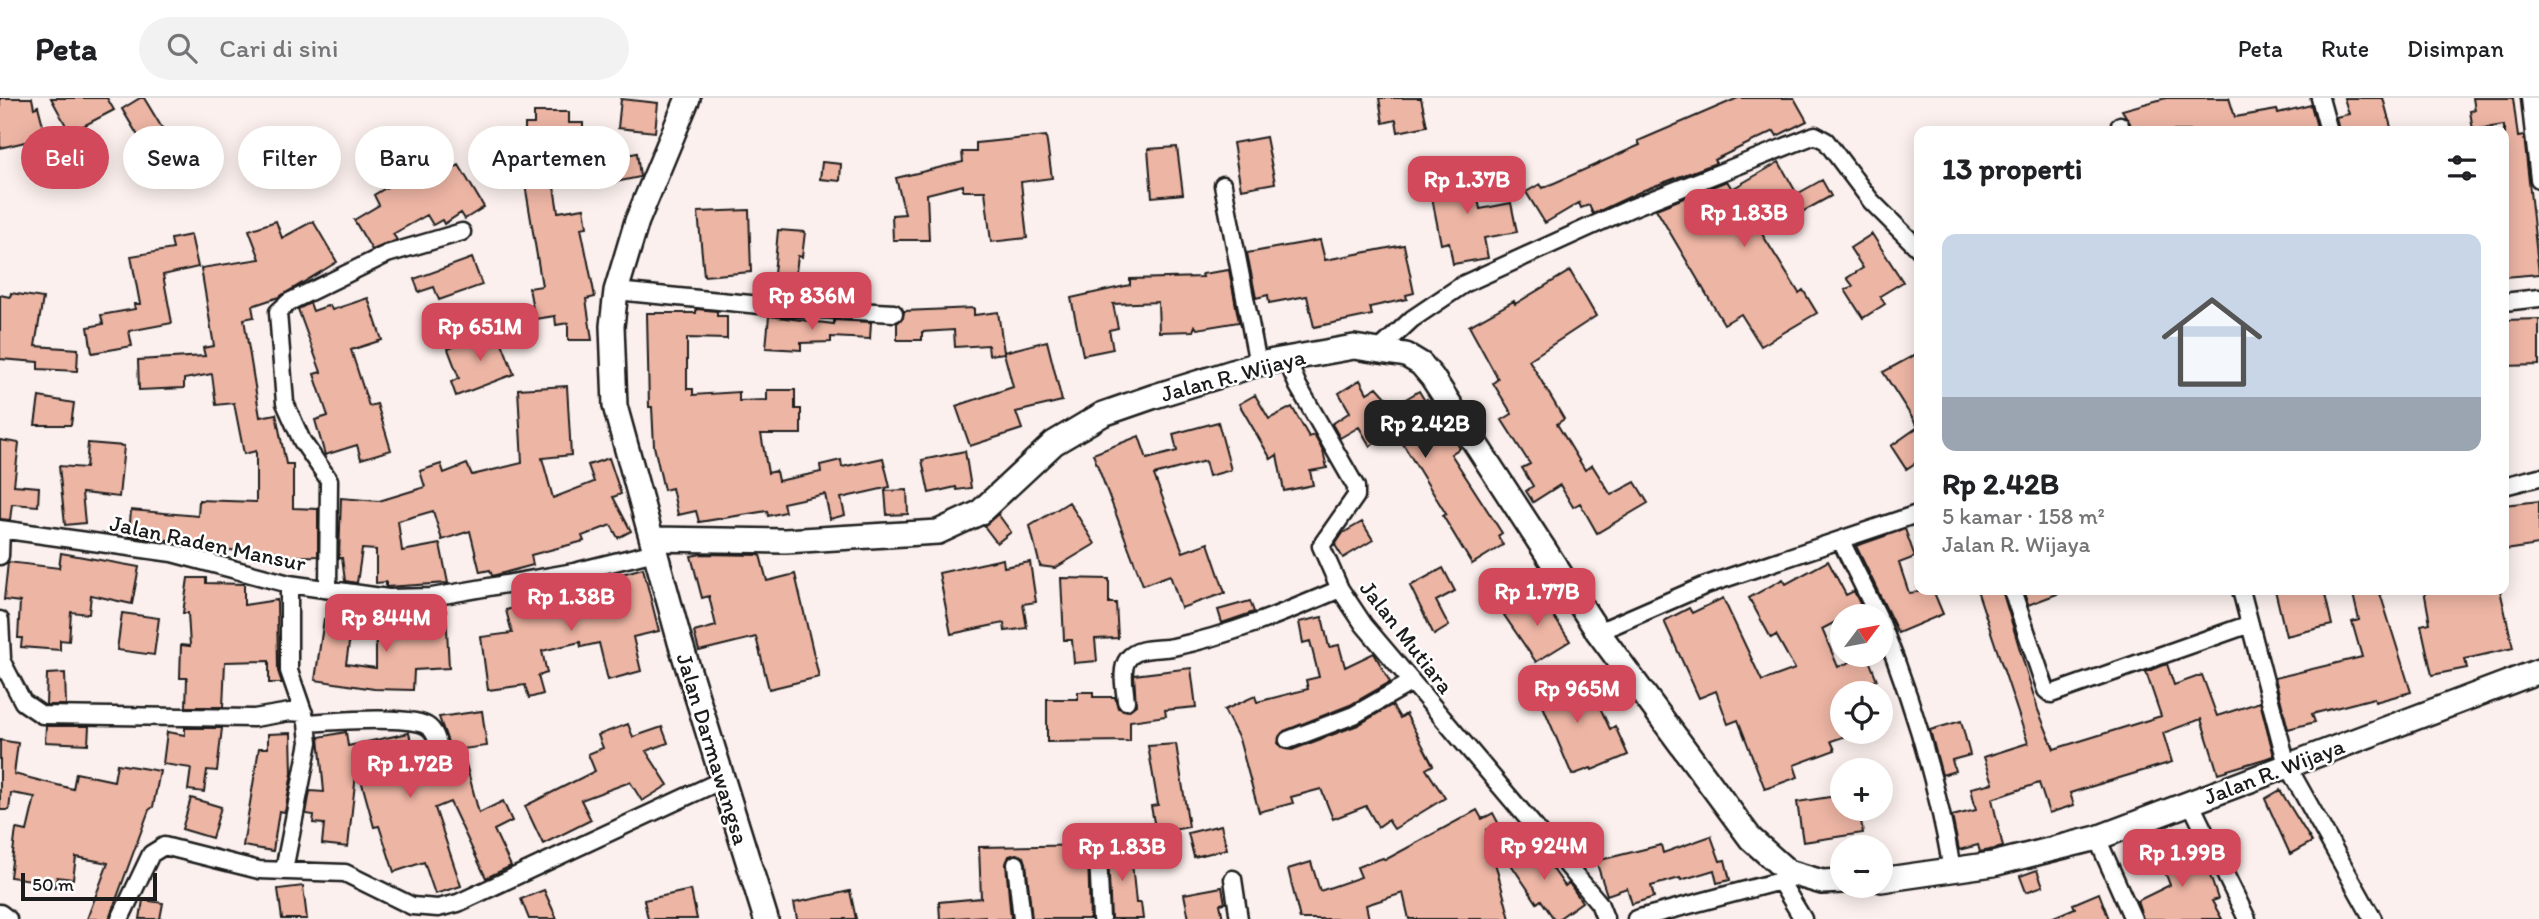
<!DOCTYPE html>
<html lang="id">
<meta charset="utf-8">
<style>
:root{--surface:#fff;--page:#f2f2f2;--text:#202124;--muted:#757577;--line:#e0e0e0;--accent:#d1495b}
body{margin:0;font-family:Itim,sans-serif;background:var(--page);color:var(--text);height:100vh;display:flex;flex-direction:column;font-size:26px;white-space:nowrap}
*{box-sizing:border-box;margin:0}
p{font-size:23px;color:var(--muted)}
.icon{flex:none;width:38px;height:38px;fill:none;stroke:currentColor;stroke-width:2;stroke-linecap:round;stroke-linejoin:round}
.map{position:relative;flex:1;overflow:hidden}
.side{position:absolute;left:1914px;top:28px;width:595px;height:469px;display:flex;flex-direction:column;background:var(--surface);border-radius:14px;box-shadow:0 4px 18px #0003}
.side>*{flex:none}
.top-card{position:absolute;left:21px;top:28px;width:665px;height:63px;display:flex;gap:14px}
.needle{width:46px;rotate:58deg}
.buttons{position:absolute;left:1830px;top:506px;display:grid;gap:14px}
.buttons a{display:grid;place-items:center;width:63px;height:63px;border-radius:50%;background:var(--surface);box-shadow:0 4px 18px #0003;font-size:35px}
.scale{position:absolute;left:21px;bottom:18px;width:136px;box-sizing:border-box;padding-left:7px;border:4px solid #1c1c1c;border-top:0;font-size:19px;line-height:24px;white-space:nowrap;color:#1c1c1c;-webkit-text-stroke:5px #fff;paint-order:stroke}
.price{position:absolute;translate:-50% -60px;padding:0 16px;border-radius:14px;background:var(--accent);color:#fff;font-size:23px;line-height:46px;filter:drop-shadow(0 2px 4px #0008)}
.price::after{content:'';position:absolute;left:50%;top:42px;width:21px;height:16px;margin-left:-10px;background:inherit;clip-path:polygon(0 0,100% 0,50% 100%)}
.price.on{background:#222;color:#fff}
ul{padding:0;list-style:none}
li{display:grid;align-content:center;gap:14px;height:371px;padding:0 28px}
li+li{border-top:2px solid var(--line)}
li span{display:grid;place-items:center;height:217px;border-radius:14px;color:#555}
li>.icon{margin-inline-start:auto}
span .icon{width:126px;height:126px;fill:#fffc;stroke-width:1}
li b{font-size:30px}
h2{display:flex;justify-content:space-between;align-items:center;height:84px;padding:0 28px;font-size:30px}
.pill{padding:0 24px;border-radius:32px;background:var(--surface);box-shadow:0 4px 18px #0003;font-size:24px;line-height:63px}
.pill.on{background:var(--accent);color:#fff}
header{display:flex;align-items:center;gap:42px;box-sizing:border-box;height:98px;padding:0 35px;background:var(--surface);border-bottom:2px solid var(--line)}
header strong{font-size:33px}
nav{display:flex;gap:38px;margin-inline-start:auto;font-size:24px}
.search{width:490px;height:63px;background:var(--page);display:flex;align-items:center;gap:18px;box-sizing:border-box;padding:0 24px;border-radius:38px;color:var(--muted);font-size:26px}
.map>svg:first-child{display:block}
</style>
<header>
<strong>Peta</strong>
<div class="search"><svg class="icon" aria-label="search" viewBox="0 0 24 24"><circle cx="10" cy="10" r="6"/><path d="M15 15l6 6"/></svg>Cari di sini</div>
<nav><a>Peta</a><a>Rute</a><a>Disimpan</a></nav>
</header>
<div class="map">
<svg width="2539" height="821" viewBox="0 0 2539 821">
<rect width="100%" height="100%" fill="#fbf0ed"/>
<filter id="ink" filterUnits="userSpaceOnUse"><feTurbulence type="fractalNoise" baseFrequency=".0143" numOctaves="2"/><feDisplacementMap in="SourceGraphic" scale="14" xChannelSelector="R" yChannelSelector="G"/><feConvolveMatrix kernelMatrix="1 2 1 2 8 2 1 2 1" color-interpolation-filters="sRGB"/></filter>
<g filter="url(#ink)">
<!-- building -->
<path fill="#edb5a4" stroke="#1c1c1c" stroke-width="2" d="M0 0H32L34 10 38 8 46 39 0 50Z
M51 0H107L114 12 70 35Z
M140 0H144L182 63 161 76 122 11Z
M1379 0H1421L1427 28 1398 34 1396 22 1383 25Z
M1738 0H1794L1807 23 1777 38 1774 33 1714 62 1716 65 1644 92 1593 116 1589 107 1581 110 1579 105 1545 125 1526 94 1540 86 1543 90 1640 47 1638 43Z
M2166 0H2229L2235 19 2277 12 2278 15 2311 7 2318 33H2131L2130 25 2122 12Z
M2344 0H2383L2392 33H2339L2336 19 2349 16Z
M2473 0H2513L2518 39 2524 38 2539 176 2504 179V27L2473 32 2470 13 2475 12Z
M621 1 658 5 655 34 618 30Z
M534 14H569V25H583V49L525 48V26H534Z
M1046 38 1052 80 1021 84 1027 140 991 144 985 93H963V87L927 96 929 142H893L892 117 905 116 896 80 963 64 962 54H976V45Z
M1266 39 1275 85 1241 91 1233 45Z
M1177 49 1183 96 1152 99 1148 51Z
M637 55 640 79 601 87 596 63Z
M822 64 841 66 840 83 820 81Z
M1779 64 1797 96 1822 82 1831 98 1762 136 1799 195 1803 192 1817 215 1761 248 1741 216 1724 226 1656 111 1727 83 1732 91Z
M427 65 437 80 459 67 484 109 465 121 461 115 444 126 442 122 433 127 427 117 393 136 397 142 372 152 354 122 379 107 374 97Z
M551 70 558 114 584 110 587 129 581 130 595 199 586 201 592 242H568V225L556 227 555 218 535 221 529 190 542 188 523 74Z
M1472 71 1480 111 1511 105 1517 134 1484 140 1488 160 1453 166 1449 144 1441 146 1428 79Z
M749 112 751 174 704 178 698 114Z
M276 123 282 140 313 123 337 164 279 199 252 208 254 219 244 221 260 319 276 316 286 366H293V410L318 411V458L254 460V453L199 451 197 445 129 438 131 412 198 418 199 402 256 404V353L244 356 234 305 216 307 212 276 184 281V290L139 292 138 262 205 258 203 250 214 248 201 170 260 161 249 132Z
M778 132 805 134 802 159 798 158 794 190 773 187Z
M1872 136 1903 184 1880 198 1885 206 1863 220 1845 192 1853 188 1847 180 1863 170 1850 150Z
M191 137 198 169 163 177 172 225 129 233 132 248 92 255 88 229 103 226 101 217 135 211 134 206H140L131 158 173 151 171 141Z
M1320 142 1325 162 1404 147 1414 195 1406 197 1407 201 1370 209 1372 217 1314 229 1307 198 1269 205 1268 197 1256 200 1247 155Z
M472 160 482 187 439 202 434 189 419 194 414 181Z
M1229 172 1239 224 1197 231 1195 228 1193 233 1159 234 1158 204 1113 206 1118 230 1109 232 1113 251 1083 257 1071 200 1130 187V181L1203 179 1202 176Z
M1570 173 1596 218 1529 262 1564 321 1557 326 1585 372 1592 367 1611 397 1635 384 1648 405 1597 435 1580 405 1573 409 1560 387 1533 404 1526 393 1533 388 1522 370 1530 366 1502 322 1512 316 1493 285 1498 281 1469 228 1514 203 1515 206Z
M11 195 43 200 35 248 78 251 77 273 38 271V264L0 261V197L10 199Z
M368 200 382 242 351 252 369 308 377 306 391 352 361 361 357 347 325 357 315 322 328 318 314 276 321 274 298 211 310 205 313 213 330 207 332 212Z
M974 210V217L998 214 1004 254 1047 243 1062 303 1016 314 1022 331 970 348 956 308 1013 289 1004 255 989 257 988 247 955 249 954 232 922 234V242H897V225L903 220 904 213Z
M696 211 717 213V218H727V241L687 240V291H693V297L739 294V303L767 302V292H795V311H801V336H761L768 375 776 373 778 383 821 374 820 367 841 362 842 369 883 360 890 389 841 400 845 417 830 421 825 396 783 405 785 414 768 418 767 413 699 424 696 413 678 417 672 390 664 392 654 348 652 309H649L647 215H696Z
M769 218 834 226V222L871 224 870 241 831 239V244L801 245V252L766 250Z
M2539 221V267L2504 268V222Z
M497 232 514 276 456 298 451 284 459 280 448 251Z
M1920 254V362L1906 371 1891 348 1918 329 1883 274Z
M1360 282 1367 295 1377 289 1394 308 1419 293 1425 303 1427 301 1460 350 1451 356 1502 435 1498 438 1503 447 1472 466 1443 418 1446 416 1395 333 1370 348 1359 329 1340 340 1332 326 1350 314 1339 295Z
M567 288 571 357 542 360 553 400 594 384 588 367 609 360 621 396 613 399 631 433 618 440 611 427 582 438 584 443 531 457 533 467 492 478 490 472 480 474 470 433 442 442 433 413 398 423 402 453 440 446 448 485 386 489V484L376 485V452L362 451 357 485 345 483 342 460H339L341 400 379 403 425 389 420 373 441 366 444 375 467 366 472 377 522 365 518 291Z
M1255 297 1269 321 1292 309 1309 339 1314 337 1323 353 1327 370 1310 373 1313 387 1284 393 1277 357 1271 361 1239 306Z
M39 299 74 305 71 327H35Z
M1218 324 1231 372 1209 378 1205 363 1154 377 1183 454 1208 445 1225 495 1181 510 1170 477 1143 487 1093 356 1139 338 1147 361 1177 353 1173 336Z
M0 342 19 345 14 387 39 389 38 408 12 406 10 422 0 421Z
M88 345 124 348 119 399 82 395 85 425 65 427 59 368 86 370Z
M965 353 971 390 957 392 956 389 929 395 922 362Z
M907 392 908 416 887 417 885 393Z
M2539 403V447L2504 452V407Z
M1069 404 1095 446 1055 470 1040 468 1030 428Z
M998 416 1011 434 997 445 984 428Z
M1362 424 1373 442 1343 460 1335 447 1343 435Z
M1905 431 1915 459 1899 465 1909 495 1933 492 1943 516 1898 535 1856 448Z
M61 455 139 469 132 506 91 497 89 516 71 514 69 543 60 542V552L21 549 22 540H18L20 504 4 502 8 464 59 470Z
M701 456 760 457 767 483 795 476 819 579 769 591 756 539 699 553 694 534 716 528 709 498 702 500 691 458Z
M1003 461 1004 469 1030 464 1036 504 1023 506 1027 530 1005 533 1004 525 951 536 939 475Z
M1828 463 1846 497 1854 493 1862 510 1822 531 1838 569 1867 557 1877 582 1871 584 1875 595H1843V639L1831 643 1835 652 1794 667 1798 679 1765 691 1738 622 1728 626 1716 593 1699 600 1664 523 1689 510 1692 515 1723 500 1762 583 1795 571 1776 537 1771 540 1749 500 1783 481 1786 486Z
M643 470 659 533 633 539 641 573 608 582 599 545 581 549 580 544 542 553 547 575 538 578 543 596 529 600 525 587 488 592 481 539 512 535 506 512 521 508 520 503 572 489 575 502 626 492 622 476Z
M1443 470 1455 493 1436 503 1449 528 1434 537 1410 488Z
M188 480H206V485L244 486V507L277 502 278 573 282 585H269V563L225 564 223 609H186L187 580H180L181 547 190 548 188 515H183Z
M1061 480 1109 481V505H1116L1118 540 1095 541 1097 563 1074 565 1072 542H1064Z
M1977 492H2002L2038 612 2054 651 2161 618 2146 574 2167 566 2174 587 2202 577 2217 618 2260 604 2274 658 2218 675 2201 621 2163 635 2172 664 2070 695 2074 707 2049 715 2039 685 1992 701 2003 749 1980 754 1978 747 1959 752 1952 718 1976 712 1971 690 1993 685 1984 659 2028 645Z
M2023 492H2065V493L2028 507Z
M2275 492H2324L2332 527 2286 538Z
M2352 492H2379L2411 594 2375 604 2374 600 2312 616 2315 624 2288 631 2275 580 2362 559 2352 524 2359 522Z
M2424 492H2500L2513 550 2465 561 2467 570 2432 577 2421 527 2430 525Z
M1539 496 1570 543 1536 564 1504 517Z
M1250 503 1254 514 1222 525 1218 512Z
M446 512 449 570 414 572 413 592 374 591 315 582 324 521 352 525 346 566 376 570V529H420L419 514Z
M122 515 159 520 154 557 117 552Z
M1322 519 1329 549 1339 547 1345 569 1374 555 1390 584 1350 607 1284 633 1278 645 1282 650 1292 652 1358 627 1392 607 1400 620 1406 616 1433 667 1426 671 1445 700 1394 731 1388 722 1378 729 1366 708 1333 721 1321 691 1291 699 1293 705 1259 714 1239 641 1224 612 1255 598 1257 604 1308 591 1306 582 1319 579 1310 543 1303 545 1299 524Z
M1191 570 1196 609 1165 612 1166 618 1130 623V643L1047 644V601H1078V594H1093V599H1115L1118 610 1128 613 1136 607 1134 577Z
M1547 571 1566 599 1590 588 1610 631 1615 628 1628 657 1592 672 1591 670 1572 677 1540 601 1534 606 1522 589Z
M65 575 66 607H46L47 576Z
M482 613 487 648 462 651 479 715 503 703 512 723 494 732 511 768 486 780 450 704 435 710 461 788 435 796 424 764 394 774 379 728 374 729 357 667 348 749 322 746 324 726 313 725 314 717 306 716 310 693 324 694 319 639 346 634 348 648 409 635 419 679 448 672 446 661 450 650 439 619Z
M1961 623 1970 657 1952 662 1955 673 1942 677 1930 632Z
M628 626 633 639 662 629 668 645 646 653 668 687 642 703 630 684 581 702 591 722 543 746 525 708 595 673 588 656 603 650 598 637Z
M46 628H89L88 646 45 644Z
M185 630H222L217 673 207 672 204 694 188 692 191 670 163 666 167 634 185 637Z
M291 635 292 675 285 714 279 713 273 753 243 748 259 650H268V636Z
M0 642 18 645 14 676 73 691 76 675 114 683 117 666 160 673 153 709 149 712 109 821H87L108 765 76 759 73 781 57 779 55 789 39 787V783L10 779 16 731 27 733 35 699 11 695 9 712H0Z
M1176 646 1189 729 1156 735 1151 708 1158 707 1148 648Z
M2280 692 2312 744 2290 756 2265 701Z
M1843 697V710H1859L1863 735 1803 744 1797 704Z
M191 700 221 709 212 740 182 731Z
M1477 712 1482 721 1493 715 1513 753 1505 758 1486 731 1510 821H1409L1403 795 1366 807 1369 821H1300L1288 771 1311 764 1320 793 1361 779 1357 769 1383 760 1385 762Z
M1221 727 1227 751 1194 759 1188 735Z
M1711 738 1720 763 1725 762 1730 782 1717 785 1714 772 1681 782 1680 780 1651 788 1654 799 1632 806 1627 790 1607 797 1596 763 1661 747 1663 755Z
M2170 742 2178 763 2202 754 2218 801 2212 803 2222 821H2143L2137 803 2170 787 2155 748Z
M1534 744 1565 788 1569 785 1582 804 1558 821H1554L1541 802 1537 805 1508 762Z
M1130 745 1136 805H1141L1143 821H1111L1108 757 1100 747Z
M1095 747 1088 757 1090 821H1032L1026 765 1024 759 1016 756 1009 758 1006 766 1011 821H985V818L940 821 939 804 981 800 979 749Z
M2037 772 2043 788 2026 794 2020 778Z
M303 788 307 821H282L278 791Z
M1222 789 1225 805 1220 806 1223 821H1189L1184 796Z
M544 792 557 821H529L521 801Z
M691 792 697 821H648L644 802Z
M850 793 856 821H797L794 805Z
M2099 795 2109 821H2049L2075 810 2073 806Z
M143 802 163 805 160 821H140Z"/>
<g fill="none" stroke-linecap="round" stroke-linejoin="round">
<!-- street casing -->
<g stroke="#1c1c1c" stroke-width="21">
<path id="street" d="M2320 0 2329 33
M2530 0 2539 81
M2120 27 2121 33
M1223 87 1258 266
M616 193 781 209 894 215
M2504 204 2539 200
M1379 252 1412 221 1464 186 1631 110 1815 37 1826 43 1871 103 1920 152
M1286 260 1298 288 1356 389V398L1321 448 1340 491 1364 527 1599 805 1605 820
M2504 388 2539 379
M0 431 172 455 289 486 388 500 432 499 574 474 655 454
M1841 443 1878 518
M0 458 1 431
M328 491 329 382 302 343 285 305 278 214 289 204 387 156 462 134
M2012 492 2046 592 2051 596 2250 526
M2241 492 2287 667 2373 821
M0 522 2 560
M1881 525C1914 605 1937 686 1952 771
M1598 534 1706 487 1920 415
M0 560 23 604 42 617 254 620 290 614 304 615
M1126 603C1125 591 1120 571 1128 561 1138 548 1159 552 1173 549 1231 537 1286 514 1340 491
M307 625C334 623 399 618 423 626 435 630 437 642 440 653
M1288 642 1354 617 1412 584
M2191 706 2247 821
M2097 740 2133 821
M1098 757 1101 821
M1016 766 1022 821
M284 772 309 644 307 625 289 573V486
M1233 781 1239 821
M1780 783 1803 821
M0 815 8 821
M120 821 151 756 164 748 259 772 345 775 412 808 438 810 458 805 722 682
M1636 821 1780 783 1788 774"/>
</g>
<!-- secondary casing -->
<g stroke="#1c1c1c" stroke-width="28">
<path id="secondary" d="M688 0 637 123 616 193 612 228 615 308 680 544 766 821
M652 441 785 443 938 434 979 415 1054 345 1103 316 1155 298 1258 266 1354 249 1406 257 1421 266 1432 279 1598 534 1751 741 1788 774 1822 784 1843 783
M1881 782 1993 766 2097 740 2539 573"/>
</g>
<!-- street -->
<use href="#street" stroke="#fff" stroke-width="16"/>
<!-- secondary -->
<use href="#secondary" stroke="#fff" stroke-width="23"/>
</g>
</g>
<g text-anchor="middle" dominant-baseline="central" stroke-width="5" stroke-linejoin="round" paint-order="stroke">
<!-- street labels -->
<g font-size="23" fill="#1c1c1c" stroke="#fff">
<text transform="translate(1233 277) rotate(-15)">Jalan R. Wijaya</text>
<text transform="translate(208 445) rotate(12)">Jalan Raden Mansur</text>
<text transform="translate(1407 539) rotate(52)">Jalan Mutiara</text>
<text transform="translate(713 651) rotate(73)">Jalan Darmawangsa</text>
<text transform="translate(2274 673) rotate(-21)">Jalan R. Wijaya</text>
</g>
</g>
</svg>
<div class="buttons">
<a><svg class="needle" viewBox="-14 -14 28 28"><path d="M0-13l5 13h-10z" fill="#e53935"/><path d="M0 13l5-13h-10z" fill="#757577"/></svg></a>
<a><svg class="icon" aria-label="locate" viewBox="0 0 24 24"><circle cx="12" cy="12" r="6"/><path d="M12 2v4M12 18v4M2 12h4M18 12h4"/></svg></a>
<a>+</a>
<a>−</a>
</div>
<div class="scale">50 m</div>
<b class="price" style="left:1467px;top:118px">Rp 1.37B</b>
<b class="price" style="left:1744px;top:151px">Rp 1.83B</b>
<b class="price" style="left:812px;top:234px">Rp 836M</b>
<b class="price" style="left:480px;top:265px">Rp 651M</b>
<b class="price on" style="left:1425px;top:362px">Rp 2.42B</b>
<b class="price" style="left:1537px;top:530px">Rp 1.77B</b>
<b class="price" style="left:571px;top:535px">Rp 1.38B</b>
<b class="price" style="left:386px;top:556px">Rp 844M</b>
<b class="price" style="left:1577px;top:627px">Rp 965M</b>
<b class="price" style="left:410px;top:702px">Rp 1.72B</b>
<b class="price" style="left:1544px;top:784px">Rp 924M</b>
<b class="price" style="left:1122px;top:785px">Rp 1.83B</b>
<b class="price" style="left:2182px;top:791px">Rp 1.99B</b>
<div class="top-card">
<a class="pill on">Beli</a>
<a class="pill">Sewa</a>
<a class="pill">Filter</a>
<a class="pill">Baru</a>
<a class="pill">Apartemen</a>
</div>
<section class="side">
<h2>13 properti<svg class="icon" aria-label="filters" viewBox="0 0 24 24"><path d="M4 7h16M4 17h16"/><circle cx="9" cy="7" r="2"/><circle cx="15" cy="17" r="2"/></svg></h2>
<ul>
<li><span style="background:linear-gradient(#c9d6e8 75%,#9aa5b1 0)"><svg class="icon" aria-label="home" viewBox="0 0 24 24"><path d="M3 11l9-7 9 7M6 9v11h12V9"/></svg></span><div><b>Rp 2.42B</b><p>5 kamar · 158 m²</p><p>Jalan R. Wijaya</p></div></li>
</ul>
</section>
</div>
